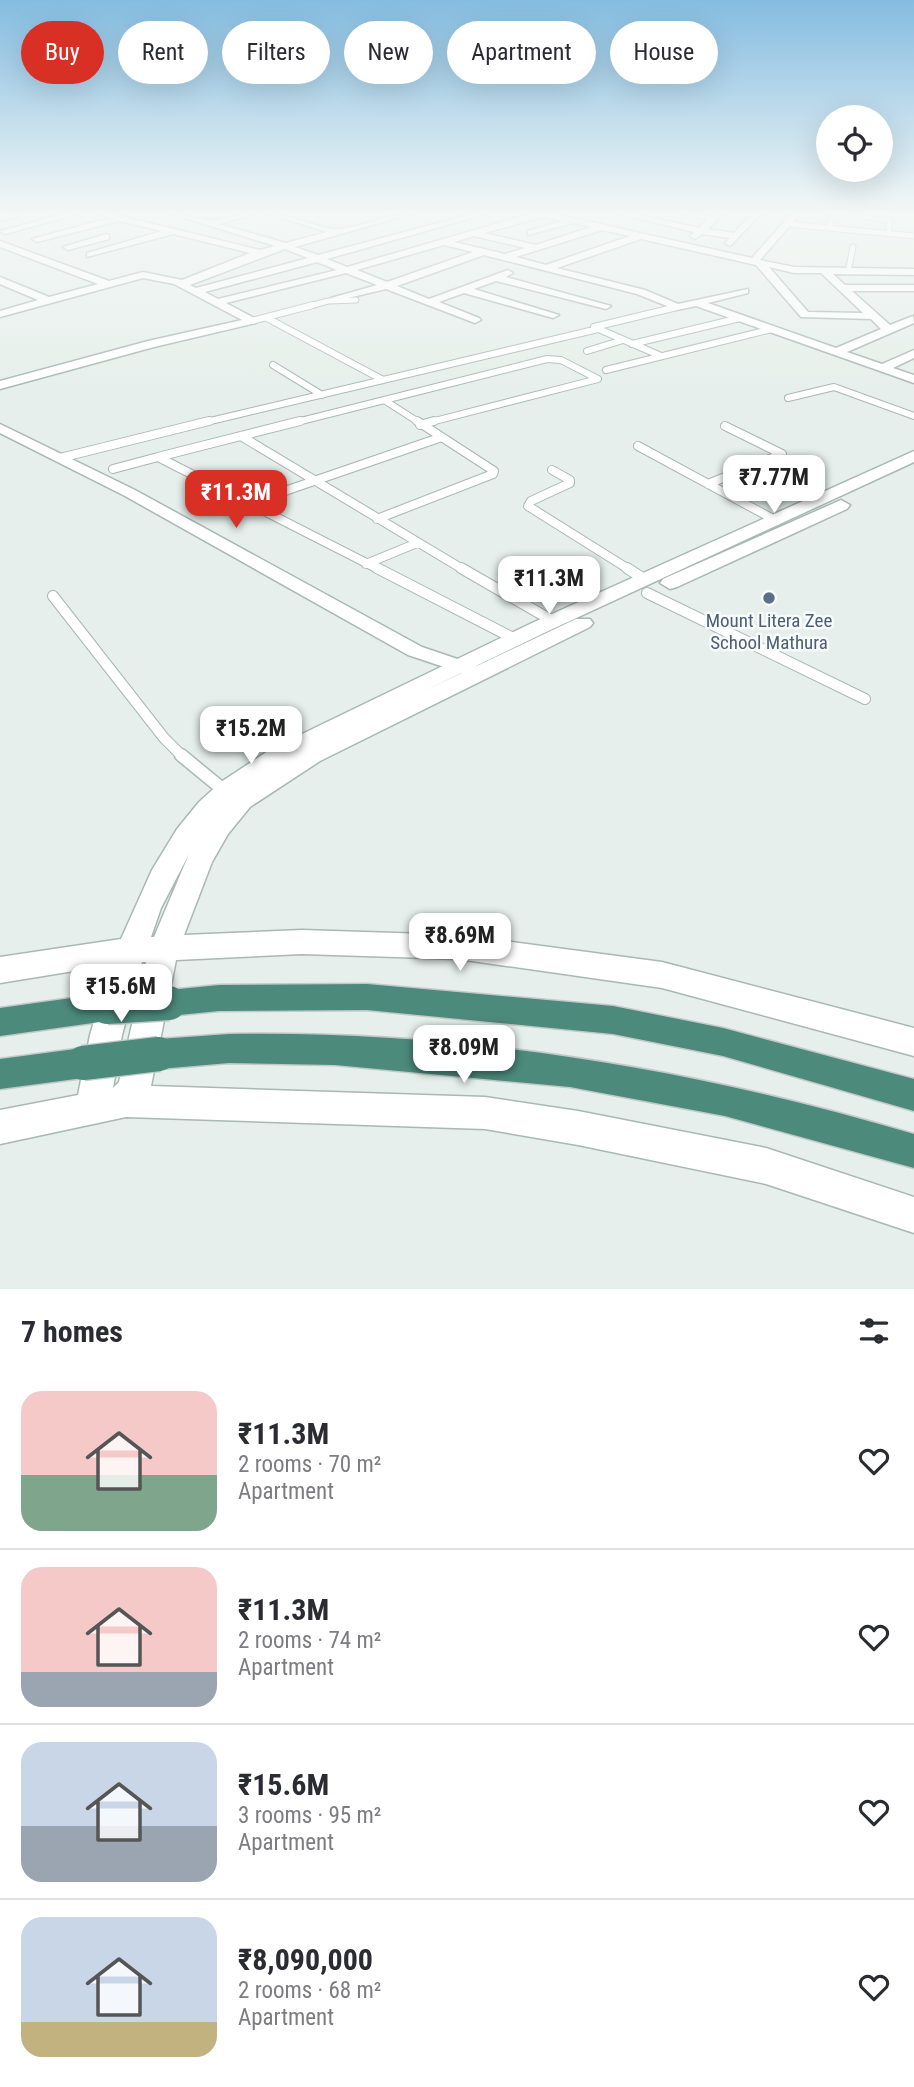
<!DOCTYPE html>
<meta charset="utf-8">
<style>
:root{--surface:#fff;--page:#f2f2f3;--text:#2b2b33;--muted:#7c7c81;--line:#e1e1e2;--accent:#d93025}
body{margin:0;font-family:"Roboto Condensed",sans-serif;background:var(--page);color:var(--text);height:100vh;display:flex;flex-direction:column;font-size:26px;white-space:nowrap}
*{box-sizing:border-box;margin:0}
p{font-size:23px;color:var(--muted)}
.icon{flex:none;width:38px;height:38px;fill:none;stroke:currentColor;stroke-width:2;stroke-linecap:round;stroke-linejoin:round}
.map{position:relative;height:1289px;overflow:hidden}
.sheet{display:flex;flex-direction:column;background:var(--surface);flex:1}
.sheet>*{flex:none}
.guide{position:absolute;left:21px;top:21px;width:873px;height:63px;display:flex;gap:14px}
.controls{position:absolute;left:816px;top:105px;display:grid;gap:14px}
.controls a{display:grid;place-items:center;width:77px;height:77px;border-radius:50%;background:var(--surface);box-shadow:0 7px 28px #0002;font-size:35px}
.price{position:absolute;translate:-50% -60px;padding:0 16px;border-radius:14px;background:#fff;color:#222;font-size:23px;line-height:46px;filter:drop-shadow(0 2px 4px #0008)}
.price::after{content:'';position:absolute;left:50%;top:42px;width:21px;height:16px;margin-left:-10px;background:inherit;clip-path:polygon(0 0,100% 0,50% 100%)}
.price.active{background:var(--accent);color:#fff}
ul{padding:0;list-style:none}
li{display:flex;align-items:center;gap:21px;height:175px;padding:0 21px}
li+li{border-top:2px solid var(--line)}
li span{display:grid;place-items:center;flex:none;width:196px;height:140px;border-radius:21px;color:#555}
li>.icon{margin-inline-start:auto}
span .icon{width:84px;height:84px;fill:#fffc;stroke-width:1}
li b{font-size:30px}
h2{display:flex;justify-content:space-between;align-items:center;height:84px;padding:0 21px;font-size:30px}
.pill{padding:0 24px;border-radius:32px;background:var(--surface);box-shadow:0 7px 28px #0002;font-size:24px;line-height:63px}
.pill.active{background:var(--accent);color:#fff}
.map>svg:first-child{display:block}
</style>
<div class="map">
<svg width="914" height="1289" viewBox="0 0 914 1289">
<rect width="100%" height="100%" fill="#e6efeb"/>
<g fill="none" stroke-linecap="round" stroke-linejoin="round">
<!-- service-far4 casing -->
<g stroke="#a8b8b2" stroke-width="7">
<path id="service-far4" d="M866 217 889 220V234
M787 224 914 236
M829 228 832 218
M848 272 853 247
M306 307 328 301 356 300"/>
</g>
<!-- service-far3 casing -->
<g stroke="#a8b8b2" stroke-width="8">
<path id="service-far3" d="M267 318 383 380
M252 321 313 305
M632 344 740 318
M587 351 623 340
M661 356 594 327 677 307
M273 365 322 395
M606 370 772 329
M788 398 834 387 914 416
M384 400 420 423
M202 423 598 329
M293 423 547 359 561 360 598 379 427 423"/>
</g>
<!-- service-far2 casing -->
<g stroke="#a8b8b2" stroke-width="10">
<path id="service-far2" d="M300 421 158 457 380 570
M420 425 434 421
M241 436 464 570
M638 446 775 520
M60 458 209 421
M113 469 158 457
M552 470 570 480V483L531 501 528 506 630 570
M708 484 782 454 725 426
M250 503 439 438
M377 519 493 474 494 471 417 421
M366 564 417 543"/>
</g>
<!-- service-far1 casing -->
<g stroke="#a8b8b2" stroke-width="12">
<path id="service-far1" d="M377 568 515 639
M461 568 553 621
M627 568 644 579
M647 593 865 699
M53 596 164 738 182 756"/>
</g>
<!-- service casing -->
<g stroke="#a8b8b2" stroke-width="15">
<path id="service" d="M181 755 226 792"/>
</g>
<!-- minor casing -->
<g stroke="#a8b8b2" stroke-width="3">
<path id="minor" d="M22 214 21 216 0 221V215Z
M64 214H78L5 234 0 231Z
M99 214H113L260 250 275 246 172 214C185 214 198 221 210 220 226 220 240 214 255 214L219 224 286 243 327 232 270 214C292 214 323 231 340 229 365 226 386 214 411 214L295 247 318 255 472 214H486L327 259 347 267 530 214H555L752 258 791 214H800L760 260 794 267 914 269V275L833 274 845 285H914V291H852L890 325 913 316 914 323 847 352 882 364 914 350V358L893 368 914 375V383L696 306 677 310 637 294 484 255 397 286 429 299 508 270 513 273 506 277 611 306 606 309 496 281 474 289 559 315 553 318 464 293 439 302 479 318 481 320 475 323 386 289 331 302V298L377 285 346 273 226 303 256 319V323L154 347 0 389V381L148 341 242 320 174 284 143 278 0 317V311L38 300 0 284V277L49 297 98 284 0 247V241L109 281 143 272 182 280 250 253 173 234 87 257V253L162 231 119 221 37 242 32 239 109 218ZM543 217 563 221 528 231V235L573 223 591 227 536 245 484 233ZM602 230 630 236 546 265 516 257ZM474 236 525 248 505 254 454 242ZM641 239 756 265 801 317 871 319 881 329 836 348 708 303 748 293V289L678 304 645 290 557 268ZM444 245 473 252 387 282 357 270ZM285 249 308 258 196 288 190 285ZM317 262 337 270 218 299 205 292ZM769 267 794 273H821L863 313 808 312Z
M620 214H635L699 228 707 220 683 214 712 216 723 214 708 229 734 233 752 214H761L730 246 725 243 730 238 702 234 695 239 690 236 694 232Z
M106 234 109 235V239L68 250 63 247Z
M0 424 135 490 422 647 478 666 481 670 478 674 471 676 408 655 125 496 0 433Z"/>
</g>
<!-- tertiary casing -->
<g stroke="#a8b8b2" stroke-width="3">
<path id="tertiary" d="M914 451V462L546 632 422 692 576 619H590L593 623 590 627 320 761 250 807 228 834 212 862 184 935 302 930 458 935 662 962 914 1028V1056L662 988 458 959 302 954 176 960 151 1086 485 1097 578 1111 766 1148 914 1197V1233L766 1184 578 1145 485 1129 126 1117 0 1144V1110L78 1095 90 1035 111 965 0 983V957L121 939 152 870 177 829 199 802 221 782 271 749 532 623ZM189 854 154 937H151L161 908ZM142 962H146L119 1082 113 1088 122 1035Z
M841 500 850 505 847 509 677 587 670 589 660 583 663 579Z"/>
</g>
<!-- trunk casing -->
<g stroke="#c2cac8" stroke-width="3">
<path id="trunk" d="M367 984 613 1006 723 1028 914 1079V1111L723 1056 613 1034 367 1010 219 1011 169 1016 158 1013 154 1003 158 993 169 990 219 985Z
M107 993 118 997 122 1007 118 1017 107 1021 0 1036V1008Z
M229 1034C461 1030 692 1068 914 1134V1168L725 1116 570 1087 335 1065 229 1063 159 1069 148 1064 143 1054 148 1044 159 1039Z
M83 1048 94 1052 99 1063 94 1074 83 1078 0 1089V1059Z"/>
</g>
<!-- service-far4 -->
<use href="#service-far4" stroke="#fff" stroke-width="5"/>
<!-- service-far3 -->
<use href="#service-far3" stroke="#fff" stroke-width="6"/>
<!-- service-far2 -->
<use href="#service-far2" stroke="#fff" stroke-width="8"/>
<!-- service-far1 -->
<use href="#service-far1" stroke="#fff" stroke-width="10"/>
<!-- service -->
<use href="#service" stroke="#fff" stroke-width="12"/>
<!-- minor -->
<use href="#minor" fill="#fff" fill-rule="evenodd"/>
<!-- tertiary -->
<use href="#tertiary" fill="#fff" fill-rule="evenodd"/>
<!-- trunk -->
<use href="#trunk" fill="#4c8a7c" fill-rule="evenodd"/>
<!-- trunk-bridge casing -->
<g stroke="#c2cac8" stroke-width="37" stroke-linecap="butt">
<path id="trunk-bridge" d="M107 1007 169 1003
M83 1063 159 1054"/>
</g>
<!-- trunk-bridge -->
<use href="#trunk-bridge" stroke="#4c8a7c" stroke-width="34"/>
</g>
<!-- sky -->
<linearGradient id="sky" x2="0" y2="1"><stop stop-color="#84bce0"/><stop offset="0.54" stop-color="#f4f8f6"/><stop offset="1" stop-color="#f4f8f6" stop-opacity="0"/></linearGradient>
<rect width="914" height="394" fill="url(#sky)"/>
<!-- markers -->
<circle fill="#5c6f8a" stroke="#f7fbf9" stroke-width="2.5" cx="769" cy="598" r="7"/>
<g text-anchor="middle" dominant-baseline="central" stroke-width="5" stroke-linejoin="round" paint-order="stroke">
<!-- service labels -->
<g font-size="19" fill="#4e5e75" stroke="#f7fbf9">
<text x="769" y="620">Mount Litera Zee<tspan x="769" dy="22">School Mathura</tspan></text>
</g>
</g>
</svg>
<div class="controls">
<a><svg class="icon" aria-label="locate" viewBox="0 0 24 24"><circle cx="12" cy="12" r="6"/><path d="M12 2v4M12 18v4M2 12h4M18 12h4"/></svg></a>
</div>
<b class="price" style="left:774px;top:515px">₹7.77M</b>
<b class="price active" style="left:236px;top:530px">₹11.3M</b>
<b class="price" style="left:549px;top:616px">₹11.3M</b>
<b class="price" style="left:251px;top:766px">₹15.2M</b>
<b class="price" style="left:460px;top:973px">₹8.69M</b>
<b class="price" style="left:121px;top:1024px">₹15.6M</b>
<b class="price" style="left:464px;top:1085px">₹8.09M</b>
<div class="guide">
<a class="pill active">Buy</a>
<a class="pill">Rent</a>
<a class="pill">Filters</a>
<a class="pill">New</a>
<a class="pill">Apartment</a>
<a class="pill">House</a>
</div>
</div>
<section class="sheet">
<h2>7 homes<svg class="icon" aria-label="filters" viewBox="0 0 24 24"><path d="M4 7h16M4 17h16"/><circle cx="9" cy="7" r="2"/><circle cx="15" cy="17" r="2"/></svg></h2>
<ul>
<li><span style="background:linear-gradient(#f6c9c9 60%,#7fa58c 0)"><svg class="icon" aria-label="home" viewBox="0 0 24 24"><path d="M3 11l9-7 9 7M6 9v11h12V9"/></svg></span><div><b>₹11.3M</b><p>2 rooms · 70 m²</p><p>Apartment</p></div><svg class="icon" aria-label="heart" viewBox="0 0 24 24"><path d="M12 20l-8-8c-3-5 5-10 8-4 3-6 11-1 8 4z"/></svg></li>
<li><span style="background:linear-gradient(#f6c9c9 75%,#9aa5b1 0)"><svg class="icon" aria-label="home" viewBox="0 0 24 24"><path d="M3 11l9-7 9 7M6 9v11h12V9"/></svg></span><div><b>₹11.3M</b><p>2 rooms · 74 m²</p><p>Apartment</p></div><svg class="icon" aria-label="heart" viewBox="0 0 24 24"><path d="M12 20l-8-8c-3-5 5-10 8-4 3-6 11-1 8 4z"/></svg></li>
<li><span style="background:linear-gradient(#c9d6e8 60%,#9aa5b1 0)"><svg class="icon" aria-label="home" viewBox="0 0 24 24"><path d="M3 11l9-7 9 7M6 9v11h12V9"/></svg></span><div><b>₹15.6M</b><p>3 rooms · 95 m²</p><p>Apartment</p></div><svg class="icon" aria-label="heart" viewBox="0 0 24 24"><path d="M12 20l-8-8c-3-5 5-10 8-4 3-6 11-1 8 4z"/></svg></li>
<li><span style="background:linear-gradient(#c9d6e8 75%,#c2b280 0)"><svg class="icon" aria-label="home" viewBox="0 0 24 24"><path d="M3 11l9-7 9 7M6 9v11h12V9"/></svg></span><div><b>₹8,090,000</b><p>2 rooms · 68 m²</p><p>Apartment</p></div><svg class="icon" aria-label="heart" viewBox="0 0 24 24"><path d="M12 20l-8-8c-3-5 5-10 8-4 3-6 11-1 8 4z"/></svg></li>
</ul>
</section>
